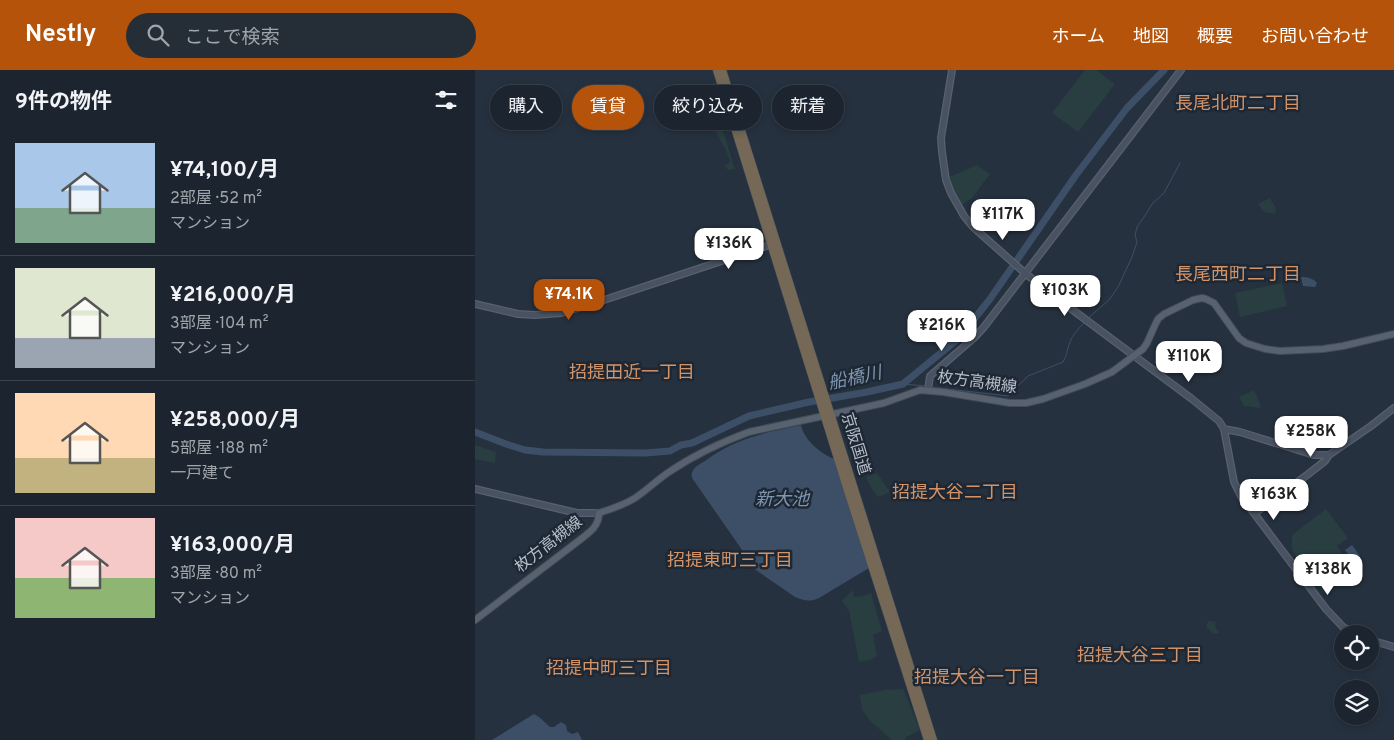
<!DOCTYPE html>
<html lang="ja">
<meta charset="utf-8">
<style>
:root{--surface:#1c252f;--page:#252d37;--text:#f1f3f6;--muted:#a0a5aa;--line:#3a424b;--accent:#b45309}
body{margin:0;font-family:Overpass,"Noto Sans JP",sans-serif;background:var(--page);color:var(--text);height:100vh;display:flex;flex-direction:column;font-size:19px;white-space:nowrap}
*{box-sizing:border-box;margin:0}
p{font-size:16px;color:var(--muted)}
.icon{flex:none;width:28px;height:28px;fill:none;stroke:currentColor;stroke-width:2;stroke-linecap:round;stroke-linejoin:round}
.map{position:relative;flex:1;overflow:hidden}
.side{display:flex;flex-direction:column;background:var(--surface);width:475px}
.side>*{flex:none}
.top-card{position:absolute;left:15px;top:15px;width:475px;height:45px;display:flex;gap:10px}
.tools{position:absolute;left:859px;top:555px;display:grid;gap:10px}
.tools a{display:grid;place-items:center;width:45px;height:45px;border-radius:50%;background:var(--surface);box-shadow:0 2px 8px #0003,0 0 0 1px var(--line);font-size:25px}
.price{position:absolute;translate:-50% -42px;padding:0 11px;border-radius:10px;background:#fff;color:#222;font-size:16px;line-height:32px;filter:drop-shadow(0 1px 2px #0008)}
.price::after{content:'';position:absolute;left:50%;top:30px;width:15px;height:11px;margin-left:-8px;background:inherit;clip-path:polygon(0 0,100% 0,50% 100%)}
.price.selected{background:var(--accent);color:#fff}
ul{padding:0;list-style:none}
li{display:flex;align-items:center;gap:15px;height:125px;padding:0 15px}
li+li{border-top:1px solid var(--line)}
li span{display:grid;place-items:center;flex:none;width:140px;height:100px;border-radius:0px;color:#555}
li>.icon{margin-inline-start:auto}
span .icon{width:60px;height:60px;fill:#fffc;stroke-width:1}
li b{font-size:21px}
h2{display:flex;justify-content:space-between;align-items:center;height:60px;padding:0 15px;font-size:21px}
.pill{padding:0 18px;border-radius:22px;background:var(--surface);box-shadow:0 2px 8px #0003,0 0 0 1px var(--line);font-size:18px;line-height:45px}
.pill.selected{background:var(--accent);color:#fff}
header{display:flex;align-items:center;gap:30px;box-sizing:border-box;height:70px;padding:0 25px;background:var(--accent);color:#fff}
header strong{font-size:24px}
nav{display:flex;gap:28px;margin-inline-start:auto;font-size:18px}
.search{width:350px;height:45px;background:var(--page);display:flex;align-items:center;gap:12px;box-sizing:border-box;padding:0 18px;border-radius:28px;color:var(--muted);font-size:19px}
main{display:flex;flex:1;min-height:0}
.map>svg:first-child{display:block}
</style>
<header>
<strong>Nestly</strong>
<div class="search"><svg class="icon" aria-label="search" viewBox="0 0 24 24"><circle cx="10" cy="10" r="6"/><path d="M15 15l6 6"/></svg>ここで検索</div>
<nav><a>ホーム</a><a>地図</a><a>概要</a><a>お問い合わせ</a></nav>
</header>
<main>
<section class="side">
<h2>9件の物件<svg class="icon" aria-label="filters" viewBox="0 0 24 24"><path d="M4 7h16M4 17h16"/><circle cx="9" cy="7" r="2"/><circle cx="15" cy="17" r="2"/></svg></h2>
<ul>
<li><span style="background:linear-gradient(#a9c7e8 65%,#7fa58c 0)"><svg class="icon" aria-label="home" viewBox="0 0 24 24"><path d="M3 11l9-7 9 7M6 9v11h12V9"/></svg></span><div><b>¥74,100/月</b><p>2部屋 · 52 m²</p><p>マンション</p></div></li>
<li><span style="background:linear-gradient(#dfe7d0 70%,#9aa5b1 0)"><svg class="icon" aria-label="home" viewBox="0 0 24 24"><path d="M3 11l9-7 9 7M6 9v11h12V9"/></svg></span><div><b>¥216,000/月</b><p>3部屋 · 104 m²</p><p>マンション</p></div></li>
<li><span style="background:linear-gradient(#ffd9b3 65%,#c2b280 0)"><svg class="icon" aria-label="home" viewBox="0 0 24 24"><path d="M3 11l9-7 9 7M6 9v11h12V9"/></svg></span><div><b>¥258,000/月</b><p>5部屋 · 188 m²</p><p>一戸建て</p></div></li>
<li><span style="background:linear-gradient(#f6c9c9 60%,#8fb573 0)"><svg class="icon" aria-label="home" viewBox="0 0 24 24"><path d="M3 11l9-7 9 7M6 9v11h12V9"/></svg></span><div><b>¥163,000/月</b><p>3部屋 · 80 m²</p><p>マンション</p></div></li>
</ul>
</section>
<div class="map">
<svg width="919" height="670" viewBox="0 0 919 670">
<rect width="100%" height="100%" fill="#26313f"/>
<!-- green -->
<path fill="#283e40" d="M610 0H621L640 14 603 62 577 43Z
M240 50 244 51 246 55 260 99 253 100 249 95 253 94 255 91C253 87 252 82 250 78 246 71 241 65 239 56L241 53Z
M502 95 515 104 497 128 485 136 473 112 472 106H477Z
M795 128 801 138 800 144 789 142 783 134Z
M807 213 812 236 765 247 760 223Z
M779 320 786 336 784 338 769 336 764 327Z
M0 375 21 382 20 393 0 389Z
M402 403 415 422 403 427 398 421 391 407Z
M851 439 873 468 862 476 879 502 849 524 817 480V465Z
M378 520 379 527 388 526 396 523 407 561 398 565 402 586 395 590 384 592 374 541 367 531Z
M733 551 741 552 740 556 744 563 739 564 731 557Z
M428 619 445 660 431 667 430 670H417L395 651 387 639 385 625 410 620Z"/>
<!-- water -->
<path fill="#3c4f67" d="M826 207C832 207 838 208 842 213L840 217 828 216Z
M326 355C329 370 345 383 359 389L394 498 344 528C335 532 329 531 320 527L281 500 217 408C215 399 223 395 230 391 261 368 289 363 326 355Z
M877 475 885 486 878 491 870 480Z
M59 644 64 647 75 657H79L86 652 91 655 92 661 97 664 103 662 107 670H17Z"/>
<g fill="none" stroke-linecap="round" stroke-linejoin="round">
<!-- stream -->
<path stroke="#3c4f67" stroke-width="1" d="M612 249 634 230 643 217 657 187 662 172 660 165 662 157 671 144 677 134 689 123 705 93
M428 314 451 316
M455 317 533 326 553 306 588 292C592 286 592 279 595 272 598 264 604 258 610 252"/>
<!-- river -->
<path stroke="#3c4f67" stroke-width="7" d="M0 362 31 374 50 380 68 382 170 383 195 381 206 375 217 373 274 346 334 332 392 322 428 314 484 268 515 229 601 105 652 38 689 0"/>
<!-- secondary casing -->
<g stroke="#58616c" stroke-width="8">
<path id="secondary" d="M477 0 466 68 467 82 471 110 476 123 489 146 498 157 551 204 583 229 717 329 744 351 749 359 759 412 766 426 851 539 868 557 882 564
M0 234 43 244 60 245 86 243 123 232 298 174
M453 320 455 306 500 267 509 257 706 0
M749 359 765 362 839 385H854
M0 419 102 443H124
M780 443 832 405 850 391 854 385 896 356 919 338
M895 570 919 577"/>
</g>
<!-- primary casing -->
<g stroke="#434c58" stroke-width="8">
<path id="primary" d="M0 550 106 469C115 462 124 456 124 443 136 439 149 435 160 428 172 420 182 410 194 402 219 385 247 372 274 362L409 333 445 320 468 322 535 333H551L568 329 610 314 637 302 668 279 672 273 680 255 683 249 689 244 718 230 727 228 731 229 739 233 764 268 771 273 790 279 805 281 848 279 868 276 919 264"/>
</g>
<!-- highway casing -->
<g stroke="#444e59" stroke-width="9">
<path id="highway" d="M242 0 375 427 453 670
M247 0 458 670"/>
</g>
<!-- secondary -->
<use href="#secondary" stroke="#485262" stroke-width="5.5"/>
<!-- primary -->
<use href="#primary" stroke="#58626f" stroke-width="6"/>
<!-- highway -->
<use href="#highway" stroke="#756857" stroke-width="8"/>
</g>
<g text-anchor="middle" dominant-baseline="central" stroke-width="5" stroke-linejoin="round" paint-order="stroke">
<!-- street labels -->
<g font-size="16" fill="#b6bec9" stroke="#1e2834">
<text transform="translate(502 313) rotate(8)">枚方高槻線</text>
<text transform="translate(380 374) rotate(73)">京阪国道</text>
<text transform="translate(74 475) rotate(-38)">枚方高槻線</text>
</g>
<!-- neighbourhood labels -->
<g font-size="18" fill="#d39368" stroke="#1e2834">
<text x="763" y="34">長尾北町二丁目</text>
<text x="763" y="205">長尾西町二丁目</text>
<text x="157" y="303">招提田近一丁目</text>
<text x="480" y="423">招提大谷二丁目</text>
<text x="255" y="491">招提東町三丁目</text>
<text x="665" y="586">招提大谷三丁目</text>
<text x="134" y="599">招提中町三丁目</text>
<text x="502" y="608">招提大谷一丁目</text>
</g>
<!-- water labels -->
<g font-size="18" font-style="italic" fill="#7e95b0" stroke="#1e2834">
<text transform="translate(380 309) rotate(-12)">船橋川</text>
<text x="307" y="430">新大池</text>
</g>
</g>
</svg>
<div class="tools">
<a><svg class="icon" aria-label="locate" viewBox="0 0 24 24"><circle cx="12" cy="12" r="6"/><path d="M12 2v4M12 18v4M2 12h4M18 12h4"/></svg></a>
<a><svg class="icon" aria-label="layers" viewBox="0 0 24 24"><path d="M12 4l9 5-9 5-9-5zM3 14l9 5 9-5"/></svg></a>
</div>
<b class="price" style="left:528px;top:171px">¥117K</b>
<b class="price" style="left:254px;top:200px">¥136K</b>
<b class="price" style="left:590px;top:247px">¥103K</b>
<b class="price selected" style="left:94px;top:251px">¥74.1K</b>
<b class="price" style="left:467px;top:282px">¥216K</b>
<b class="price" style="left:714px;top:313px">¥110K</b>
<b class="price" style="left:836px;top:388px">¥258K</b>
<b class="price" style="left:799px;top:451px">¥163K</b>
<b class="price" style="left:853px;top:526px">¥138K</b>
<div class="top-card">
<a class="pill">購入</a>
<a class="pill selected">賃貸</a>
<a class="pill">絞り込み</a>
<a class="pill">新着</a>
</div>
</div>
</main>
